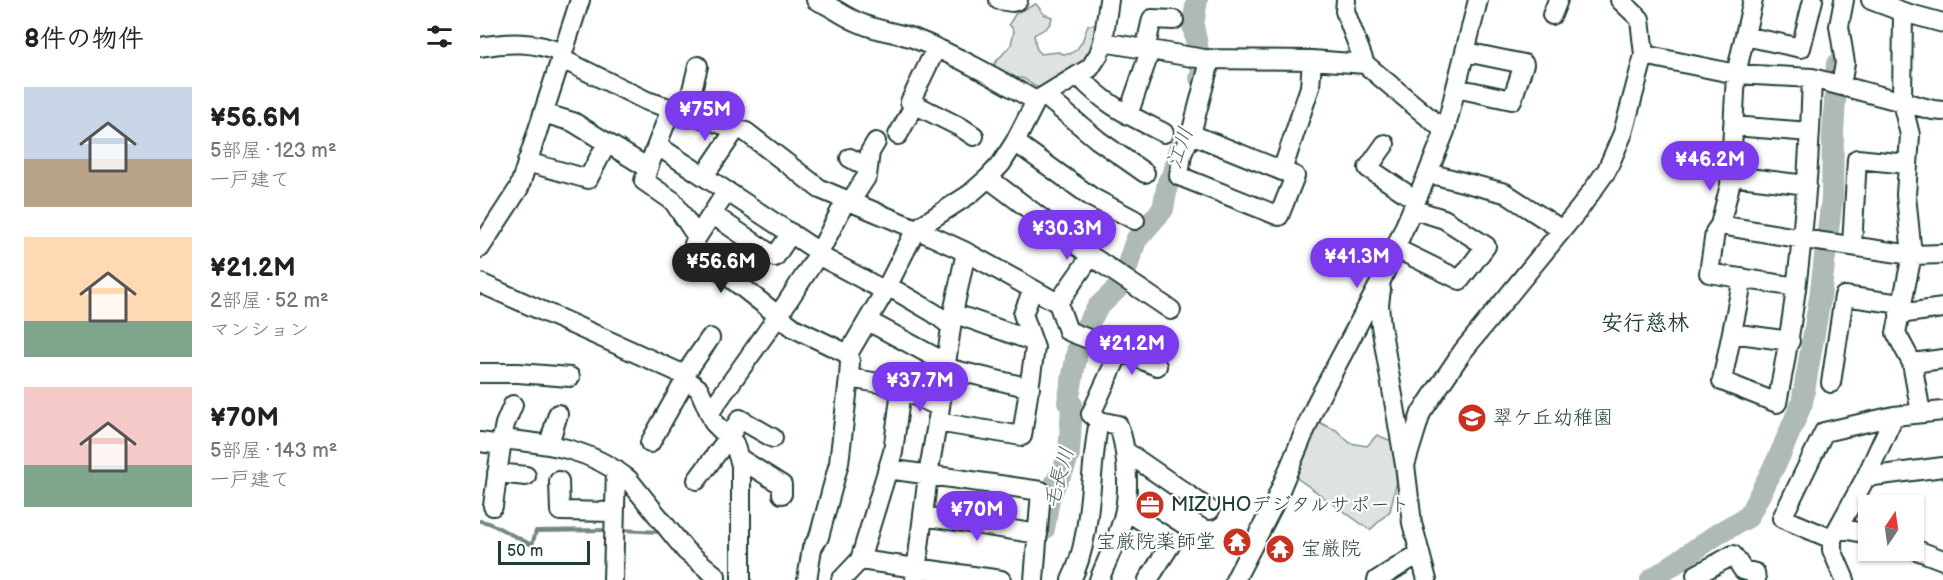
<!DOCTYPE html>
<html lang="ja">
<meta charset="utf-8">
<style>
:root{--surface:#fff;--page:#f6f6f6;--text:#202124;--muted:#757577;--accent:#7c3aed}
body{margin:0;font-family:"Balsamiq Sans","Klee One",sans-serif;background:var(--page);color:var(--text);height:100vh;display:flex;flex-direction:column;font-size:22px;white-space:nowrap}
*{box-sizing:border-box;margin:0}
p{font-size:20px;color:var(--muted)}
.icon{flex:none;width:33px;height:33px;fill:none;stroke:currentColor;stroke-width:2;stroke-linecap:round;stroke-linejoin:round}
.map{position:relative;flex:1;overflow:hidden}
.details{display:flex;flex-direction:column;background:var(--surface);width:480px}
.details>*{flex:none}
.needle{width:39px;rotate:13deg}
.buttons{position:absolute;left:1378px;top:495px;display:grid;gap:12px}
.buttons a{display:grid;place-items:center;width:66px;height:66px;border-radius:0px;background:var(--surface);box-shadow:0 2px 4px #0004;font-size:30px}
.scale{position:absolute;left:18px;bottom:15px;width:92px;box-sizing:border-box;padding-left:6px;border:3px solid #1f3d34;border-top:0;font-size:16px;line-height:21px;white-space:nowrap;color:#1f3d34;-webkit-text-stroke:4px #fff;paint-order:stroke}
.price{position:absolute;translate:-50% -51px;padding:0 14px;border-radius:21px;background:var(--accent);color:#fff;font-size:20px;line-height:39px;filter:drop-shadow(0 2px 3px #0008)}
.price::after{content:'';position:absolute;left:50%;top:36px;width:18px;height:14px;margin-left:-9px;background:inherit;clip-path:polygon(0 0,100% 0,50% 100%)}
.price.selected{background:#222;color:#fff}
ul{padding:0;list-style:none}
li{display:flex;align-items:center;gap:18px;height:150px;padding:0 24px}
li span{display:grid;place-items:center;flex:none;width:168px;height:120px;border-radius:0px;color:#555}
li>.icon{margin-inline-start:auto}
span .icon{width:72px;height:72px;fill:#fffc;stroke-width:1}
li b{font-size:26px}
h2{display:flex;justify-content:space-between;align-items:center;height:72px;padding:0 24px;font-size:26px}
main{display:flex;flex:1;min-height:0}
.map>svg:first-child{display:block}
</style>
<main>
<section class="details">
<h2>8件の物件<svg class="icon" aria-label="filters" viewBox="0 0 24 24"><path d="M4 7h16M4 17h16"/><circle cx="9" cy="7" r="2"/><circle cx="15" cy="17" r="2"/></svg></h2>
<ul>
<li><span style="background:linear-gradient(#c9d6e8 60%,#b9a48a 0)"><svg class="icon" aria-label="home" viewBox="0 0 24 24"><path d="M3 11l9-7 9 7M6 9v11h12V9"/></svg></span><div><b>¥56.6M</b><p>5部屋 · 123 m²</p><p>一戸建て</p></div></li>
<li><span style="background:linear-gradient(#ffd9b3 70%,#7fa58c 0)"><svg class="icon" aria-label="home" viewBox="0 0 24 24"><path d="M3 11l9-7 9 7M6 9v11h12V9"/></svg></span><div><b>¥21.2M</b><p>2部屋 · 52 m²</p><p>マンション</p></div></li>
<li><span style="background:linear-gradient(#f6c9c9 65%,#7fa58c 0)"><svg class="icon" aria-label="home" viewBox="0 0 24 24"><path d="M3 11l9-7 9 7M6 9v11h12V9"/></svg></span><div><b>¥70M</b><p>5部屋 · 143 m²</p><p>一戸建て</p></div></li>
</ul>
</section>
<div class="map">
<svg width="1463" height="580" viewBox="0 0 1463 580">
<rect width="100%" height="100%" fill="#fff"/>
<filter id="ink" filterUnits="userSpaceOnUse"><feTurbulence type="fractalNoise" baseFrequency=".0167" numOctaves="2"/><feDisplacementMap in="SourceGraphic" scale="12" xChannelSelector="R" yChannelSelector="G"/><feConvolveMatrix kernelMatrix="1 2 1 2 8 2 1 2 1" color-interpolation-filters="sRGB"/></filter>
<g filter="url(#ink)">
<!-- green -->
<path fill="#dee3e2" stroke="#7e908b" stroke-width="1.5" d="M556 4 564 14 572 17C571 28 562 30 554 35L556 47 560 54 578 52 583 54H590L597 49 602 42 608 25H615L618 30 608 62C597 68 568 90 557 87 551 86 548 79 541 78 530 77 519 75 514 64L531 45 534 31 529 24 536 13Z
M838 422 856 430 870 443 887 446 897 435 914 442 917 481 910 511 890 530 814 476Z"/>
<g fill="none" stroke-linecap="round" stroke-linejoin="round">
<!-- stream -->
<path stroke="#758883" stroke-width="4" d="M0 521 9 523 52 545 56 531 131 530
M141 530 181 532"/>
<!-- river -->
<path stroke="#afbab7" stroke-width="22" d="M717 0 713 25 722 71 720 78
M564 529 569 499 576 482 584 468 589 454 592 405 588 402 600 337 618 307 641 285 656 240 683 209 688 182 692 176 699 150
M1171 580 1239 533 1268 517 1299 457 1322 403 1340 298 1352 198 1353 134 1357 64"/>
<!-- minor casing -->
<g stroke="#1f3d34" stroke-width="22">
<path id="minor" d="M336 0C352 6 364 17 380 23 397 31 416 32 433 38 476 55 516 78 556 101
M519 0 532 2 538 0
M866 0 865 11 885 64 965 131
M1140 0 1160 19 1164 55 1256 74 1332 78 1453 110 1463 111
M1273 0 1256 74 1250 185 1240 225 1235 232 1229 273 1316 287
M1391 0 1423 12 1463 23
M1423 12 1422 102 1430 135 1426 195 1432 255 1416 333 1432 363 1441 413
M1072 15 1078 0
M1265 36 1321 48 1333 0
M623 42 724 59 832 60 885 64
M0 47C28 42 55 41 81 53
M456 48 430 102 482 128 494 136
M665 50 672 19 694 20
M80 58 167 101 266 132 340 189 436 229 486 252 578 303
M599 76C626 106 649 115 684 133
M1361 85 1365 63 1359 26 1364 0
M976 88 1032 100 1044 64 986 52
M565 96 618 140 665 173
M63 113 93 122 168 168 191 109
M206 114 218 66
M648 115 670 51
M1253 126 1330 132
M711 134 815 176 799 216 699 176 702 154 711 134 728 69V59
M418 135 435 104
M535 142 613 198 655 220
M905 144 888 168 936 200
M178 146 339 252
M370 158 388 168
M47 162 108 179 127 143
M168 168 164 181 193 201 217 237
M802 171 830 87 832 60
M948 173 1025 193 1082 230
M224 176 256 129
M1251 176 1327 185
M508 178 611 256 691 310
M247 191 217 237 214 244 216 251 314 328 368 354
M370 202 387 176 390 152 396 142
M232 214 295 257 311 233
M1240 225 1323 239 1432 255 1463 254
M1372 245 1377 159 1428 164
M0 248 39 188 100 0
M915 248 980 280 1006 246 964 219 932 209
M338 255 405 291
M611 256 578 303 588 331 640 351 611 414 619 421 638 425C647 445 649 487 645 509 642 530 627 560 619 580
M1263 278 1242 381 1297 403C1319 296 1329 187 1332 78
M0 283 196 371 219 389 234 423 254 443 261 465V580
M408 286 454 313 471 326
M901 289 899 305 901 326 925 465 932 523 947 580
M473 313 552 341
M1419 314 1463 308
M388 321 466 363
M1252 333 1310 341
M640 351 677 366
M1432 363 1463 359
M466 368 550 388
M0 373H38L90 377
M203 377 230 338
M369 378 411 385 460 407
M1351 383 1364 296 1421 304
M230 412 298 316 338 255 366 200
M457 422 542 436 555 348 543 314 553 289
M22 439 25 424 33 405
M0 442 21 445
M170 443 206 379
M69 444 78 414
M645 451 730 510
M259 458 302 485V494
M925 465 941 413 983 351 1100 208 1127 170 1143 133 1164 55
M408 469 561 491 554 580
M17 473 46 476
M1386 477 1463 467
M217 480 249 437 260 419 293 438
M79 481 80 511 134 512
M13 506 22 439C70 444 108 448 148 479L206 551 236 576V580
M645 510 693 541 668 580
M443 516 558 534
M1358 528 1389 534
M1352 539 1302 518 1344 432 1414 416 1463 411
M1434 549 1463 560
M380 560 521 580
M133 580 136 470
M327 580 332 548 339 537 359 463 369 378 370 361 368 354 405 291 436 229 490 194 508 178 521 164 535 142 556 101 610 68 619 54 623 42 629 0
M361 580 380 560 413 452 421 390
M435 580 448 475 460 407 473 313 486 252
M591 580C613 538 609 468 619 421
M755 580 795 502 837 402 901 281 948 173 965 131 998 0
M897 580 940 553
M1219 580 1216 575 1253 555 1263 570 1275 573 1276 580
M1365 580 1352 550V539L1386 477 1414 416"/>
</g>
<!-- minor -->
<use href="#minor" stroke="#fff" stroke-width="18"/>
</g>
</g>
<!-- icons -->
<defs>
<g id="school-disc" transform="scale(1.5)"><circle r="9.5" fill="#c8321e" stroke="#fff"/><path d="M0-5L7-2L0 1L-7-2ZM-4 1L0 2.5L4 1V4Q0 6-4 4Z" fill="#fff"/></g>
<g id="office-disc" transform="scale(1.5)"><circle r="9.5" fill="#c8321e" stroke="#fff"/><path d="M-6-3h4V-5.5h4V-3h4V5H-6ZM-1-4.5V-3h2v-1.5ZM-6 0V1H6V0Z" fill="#fff"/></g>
<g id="temple-disc" transform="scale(1.5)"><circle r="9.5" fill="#c8321e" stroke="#fff"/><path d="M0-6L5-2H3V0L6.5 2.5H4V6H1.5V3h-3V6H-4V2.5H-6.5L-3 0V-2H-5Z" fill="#fff"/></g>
</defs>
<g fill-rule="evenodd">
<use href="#school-disc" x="992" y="418"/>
<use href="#office-disc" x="670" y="505"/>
<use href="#temple-disc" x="757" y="542"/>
<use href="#temple-disc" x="800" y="549"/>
</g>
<g text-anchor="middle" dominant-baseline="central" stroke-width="4.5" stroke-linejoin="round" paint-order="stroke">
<!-- poi labels -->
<g font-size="20" fill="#1f3d34" stroke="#fff" text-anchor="start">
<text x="1013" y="418">翠ケ丘幼稚園</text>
<text x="691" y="505">MIZUHOデジタルサポート</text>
<text x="736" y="542" text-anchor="end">宝厳院薬師堂</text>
<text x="821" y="549">宝厳院</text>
</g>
<!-- water labels -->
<g font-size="21" font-style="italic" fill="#4a625b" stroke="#fff">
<text transform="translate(700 148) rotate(-71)">江川</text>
<text transform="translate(579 478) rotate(-74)">毛長川</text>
</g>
<!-- quarter labels -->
<g font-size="22" font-weight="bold" fill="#1f3d34" stroke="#fff">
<text x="1165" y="323">安行慈林</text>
</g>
</g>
</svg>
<div class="buttons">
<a><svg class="needle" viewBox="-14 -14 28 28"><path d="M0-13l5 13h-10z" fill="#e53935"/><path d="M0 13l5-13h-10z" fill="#757577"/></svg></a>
</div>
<div class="scale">50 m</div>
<b class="price" style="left:225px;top:142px">¥75M</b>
<b class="price" style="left:1230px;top:192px">¥46.2M</b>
<b class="price" style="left:587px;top:261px">¥30.3M</b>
<b class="price" style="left:877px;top:289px">¥41.3M</b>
<b class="price selected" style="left:241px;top:294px">¥56.6M</b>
<b class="price" style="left:652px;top:376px">¥21.2M</b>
<b class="price" style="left:440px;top:413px">¥37.7M</b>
<b class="price" style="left:497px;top:542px">¥70M</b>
</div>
</main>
